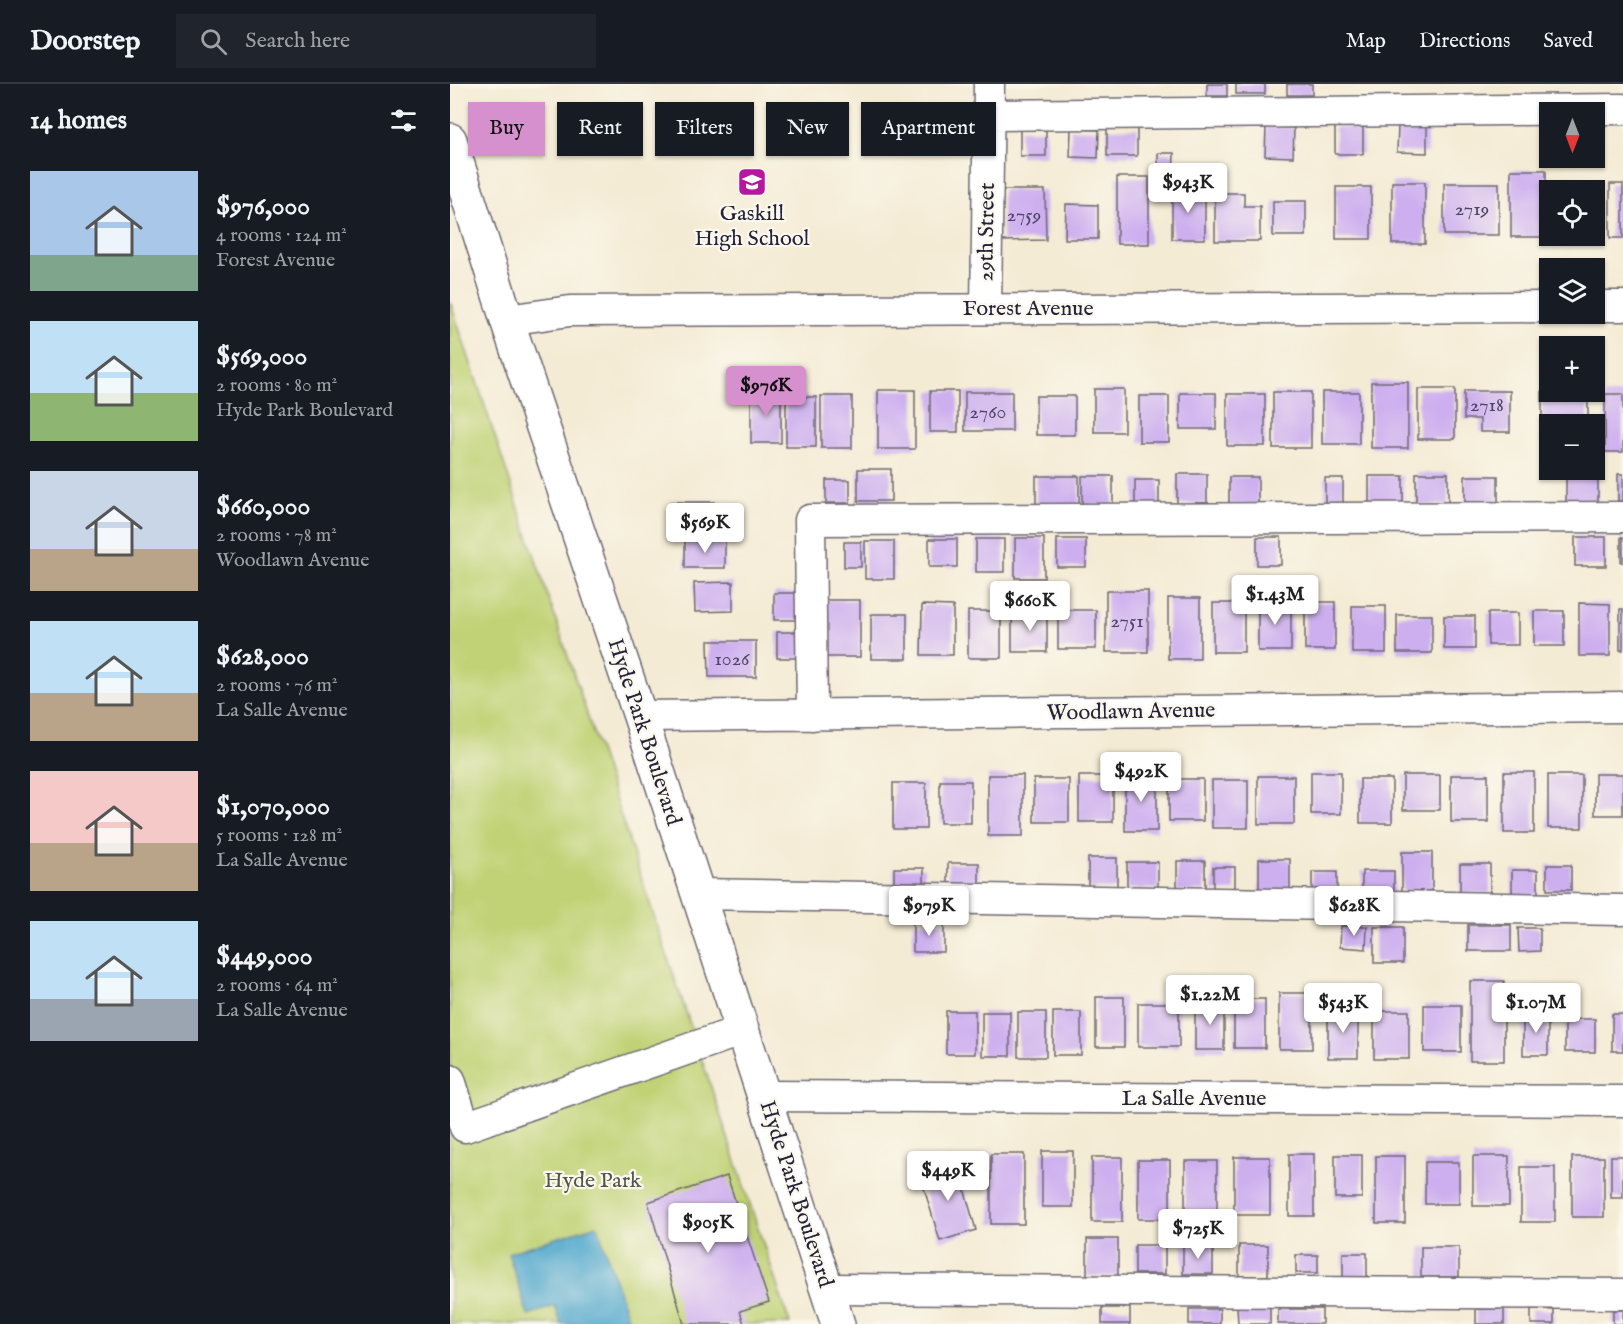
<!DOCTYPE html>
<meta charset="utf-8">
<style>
:root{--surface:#171b24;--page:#20242c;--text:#f1f3f6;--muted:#9ea1a6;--line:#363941;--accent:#d690ce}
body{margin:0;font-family:"IM FELL English",serif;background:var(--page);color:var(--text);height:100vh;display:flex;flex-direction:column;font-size:22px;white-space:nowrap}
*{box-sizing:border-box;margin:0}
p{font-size:20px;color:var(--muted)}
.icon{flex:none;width:33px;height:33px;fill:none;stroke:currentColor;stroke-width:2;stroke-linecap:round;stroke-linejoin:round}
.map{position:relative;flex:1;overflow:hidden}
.side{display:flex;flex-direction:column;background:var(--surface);width:450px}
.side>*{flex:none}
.guide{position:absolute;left:18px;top:18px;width:570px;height:54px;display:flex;gap:12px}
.needle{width:39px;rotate:180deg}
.buttons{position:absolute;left:1089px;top:18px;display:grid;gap:12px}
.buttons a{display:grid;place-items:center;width:66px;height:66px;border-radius:0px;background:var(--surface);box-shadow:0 2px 4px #0004;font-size:30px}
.price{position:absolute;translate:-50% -51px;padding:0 14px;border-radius:6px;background:#fff;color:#222;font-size:20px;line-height:39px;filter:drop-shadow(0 2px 3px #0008)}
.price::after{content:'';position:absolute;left:50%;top:36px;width:18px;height:14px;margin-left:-9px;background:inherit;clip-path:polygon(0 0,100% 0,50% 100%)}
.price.current{background:var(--accent);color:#111}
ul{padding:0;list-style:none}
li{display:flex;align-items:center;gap:18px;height:150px;padding:0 30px}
li span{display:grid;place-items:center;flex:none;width:168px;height:120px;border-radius:0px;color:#555}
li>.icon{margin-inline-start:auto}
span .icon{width:72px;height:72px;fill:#fffc;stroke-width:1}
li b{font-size:26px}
h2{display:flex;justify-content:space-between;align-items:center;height:72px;padding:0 30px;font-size:26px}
.chip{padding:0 21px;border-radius:0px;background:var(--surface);box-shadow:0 2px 4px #0004;font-size:21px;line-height:54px}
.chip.current{background:var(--accent);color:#111}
header{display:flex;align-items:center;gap:36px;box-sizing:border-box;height:84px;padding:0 30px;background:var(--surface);border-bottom:2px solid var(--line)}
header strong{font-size:28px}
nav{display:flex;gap:33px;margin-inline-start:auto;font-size:21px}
.search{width:420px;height:54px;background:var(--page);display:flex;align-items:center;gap:15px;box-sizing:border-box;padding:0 21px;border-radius:0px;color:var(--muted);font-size:22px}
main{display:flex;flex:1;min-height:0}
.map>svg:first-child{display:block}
</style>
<header>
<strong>Doorstep</strong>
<div class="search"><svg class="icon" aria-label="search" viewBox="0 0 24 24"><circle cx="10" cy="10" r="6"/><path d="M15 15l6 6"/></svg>Search here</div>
<nav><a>Map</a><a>Directions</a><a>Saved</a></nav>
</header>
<main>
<section class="side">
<h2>14 homes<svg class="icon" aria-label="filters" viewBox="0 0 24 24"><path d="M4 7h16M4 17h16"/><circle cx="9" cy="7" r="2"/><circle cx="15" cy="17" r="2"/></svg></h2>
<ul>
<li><span style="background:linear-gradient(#a9c7e8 70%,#7fa58c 0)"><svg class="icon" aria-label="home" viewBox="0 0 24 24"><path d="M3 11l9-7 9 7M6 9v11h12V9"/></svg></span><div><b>$976,000</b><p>4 rooms · 124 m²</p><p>Forest Avenue</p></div></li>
<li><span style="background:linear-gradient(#bfe0f5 60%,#8fb573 0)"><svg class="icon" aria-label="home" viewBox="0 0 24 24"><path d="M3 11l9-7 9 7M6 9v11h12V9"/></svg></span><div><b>$569,000</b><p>2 rooms · 80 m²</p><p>Hyde Park Boulevard</p></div></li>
<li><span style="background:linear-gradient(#c9d6e8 65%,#b9a48a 0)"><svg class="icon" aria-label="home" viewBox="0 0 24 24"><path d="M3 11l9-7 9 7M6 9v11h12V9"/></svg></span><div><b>$660,000</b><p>2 rooms · 78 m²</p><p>Woodlawn Avenue</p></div></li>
<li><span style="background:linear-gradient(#bfe0f5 60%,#b9a48a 0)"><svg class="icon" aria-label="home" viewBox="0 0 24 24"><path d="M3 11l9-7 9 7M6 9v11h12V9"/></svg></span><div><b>$628,000</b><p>2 rooms · 76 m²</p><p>La Salle Avenue</p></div></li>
<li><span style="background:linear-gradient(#f6c9c9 60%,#b9a48a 0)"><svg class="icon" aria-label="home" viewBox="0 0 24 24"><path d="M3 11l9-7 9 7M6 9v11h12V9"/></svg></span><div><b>$1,070,000</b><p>5 rooms · 128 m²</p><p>La Salle Avenue</p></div></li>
<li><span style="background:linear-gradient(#bfe0f5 65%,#9aa5b1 0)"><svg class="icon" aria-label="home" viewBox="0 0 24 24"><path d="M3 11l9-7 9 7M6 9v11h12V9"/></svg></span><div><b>$449,000</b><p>2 rooms · 64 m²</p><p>La Salle Avenue</p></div></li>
</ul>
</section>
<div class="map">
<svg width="1173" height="1240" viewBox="0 0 1173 1240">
<rect width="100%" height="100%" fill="#fbf7ec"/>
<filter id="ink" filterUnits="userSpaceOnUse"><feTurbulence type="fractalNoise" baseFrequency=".0167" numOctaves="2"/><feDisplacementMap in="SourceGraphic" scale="12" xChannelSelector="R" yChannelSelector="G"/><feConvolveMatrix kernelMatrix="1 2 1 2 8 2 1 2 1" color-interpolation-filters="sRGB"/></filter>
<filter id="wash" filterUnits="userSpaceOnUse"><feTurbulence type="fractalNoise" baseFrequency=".008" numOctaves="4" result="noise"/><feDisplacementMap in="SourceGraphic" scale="24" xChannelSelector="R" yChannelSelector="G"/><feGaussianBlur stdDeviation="1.35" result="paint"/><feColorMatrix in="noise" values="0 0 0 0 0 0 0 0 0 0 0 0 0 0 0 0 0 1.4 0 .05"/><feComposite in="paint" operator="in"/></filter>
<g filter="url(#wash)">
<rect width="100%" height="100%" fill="#f4ebd4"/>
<!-- green -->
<path fill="#c0d274" stroke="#717a58" stroke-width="1.5" d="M0 217C111 558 227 899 340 1240H0Z"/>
<!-- water -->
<path fill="#50a7cd" stroke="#396484" stroke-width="1.5" d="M147 1141 180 1240H111L105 1222 78 1231 58 1169Z"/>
<g id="blocks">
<!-- building -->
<path fill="#cdafef" d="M757 0H777V12H757Z
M786 0H815V10H786Z
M837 0H862V11H837Z
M948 41H977V69L947 68Z
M816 43 844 44 843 73 815 72Z
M885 43H913V70H885Z
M687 44V72H657V45Z
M621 45 649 46 648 74 620 73Z
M570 46H596V72H570Z
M708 69H724L723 97H708Z
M1061 86H1096V153H1061Z
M667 93H699V160H667Z
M942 98H975V160H942Z
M994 99H1049V151H994Z
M1160 100H1173V154H1160Z
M886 103H921V155H886Z
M552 106H595L596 156 552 157Z
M722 106H755V155H722Z
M765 109H794V122H810V157H765Z
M823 117H856V152H823Z
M616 120 648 121V155H615Z
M1144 126H1147V155H1110V152H1144Z
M921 298H958V364H921Z
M644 305H674V348H644Z
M968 305H1005V355H968Z
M428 306H465V365H428Z
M1092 306 1138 308V340H1100V357H1092Z
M301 307H331V359H301Z
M480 307H508V348H480Z
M1014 307H1060V348H1030V335H1014Z
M515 308H562V347H515Z
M823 308H861V364H823Z
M872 308H909V360H872Z
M730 309H766V345H730Z
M777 310H815V362H777Z
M1155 310H1173V368H1155Z
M371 312H402V364H371Z
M586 312H625V351H586Z
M689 312H719V358H689Z
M336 313H366V363H336Z
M408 385H441V417H408Z
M966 389H998V421H966Z
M1116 389H1148V418H1116Z
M727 390H757V420H727Z
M1168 390H1173V417H1168Z
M586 392H629V422H586Z
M632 392H663V421H632Z
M919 392H953V421H919Z
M1015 392H1048V421H1015Z
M779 393H808V421H779Z
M875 394H893V420H875Z
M376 396H400V419H376Z
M685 396H709V421H685Z
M221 418H264V446H221Z
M807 453H831V481H807Z
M1125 453H1156V482H1125Z
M1171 453H1173V478H1171Z
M565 454H594V494H565Z
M479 455H507V483H479Z
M526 455H554V488H526Z
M607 455H636V483H607Z
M235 456H275V484H235Z
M415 457H444V495H415Z
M394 458H411V483H394Z
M283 498V527L245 528 244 499Z
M656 507H698V568H656Z
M324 509H350V536H324Z
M718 514H750V575H718Z
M373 516H410V573H373Z
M808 516H841V567H808Z
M855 518H885V566H855Z
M763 519H794V568H763Z
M1129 519 1160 520V572H1129Z
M472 521 503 522V571H471Z
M902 522H936V569H902Z
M1170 525H1173V566H1170Z
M608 526H646V565H608Z
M518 527H551V574H518Z
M562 527H597V568H562Z
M1084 527H1114V562H1084Z
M1038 529H1068V561H1038Z
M421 530H457V575H421Z
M947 531H982V569H947Z
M994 532H1025V565H994Z
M327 548H353V574H327Z
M258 557H306V593H259Z
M861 688H891V730H861Z
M1054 688H1084V749H1054Z
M1145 690H1173V731H1145Z
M538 691H573V752H538Z
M675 691H707V747H675Z
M953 691H990V726H953Z
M1001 691H1038V738H1001Z
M1098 691H1132V744H1098Z
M629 692H663V738H629Z
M808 692H844V740H808Z
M584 695H619V738H584Z
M719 695H753V737H719Z
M910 695H942V739H910Z
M762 696H798V744H762Z
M490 697H521V739H490Z
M443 699H476V745H443Z
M952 768H982V807H952Z
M638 774H667V805H638Z
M809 775H840V808H809Z
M727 777H755V807H727Z
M677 778H708V805H677Z
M498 779H529V804H498Z
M1010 780H1040V809H1010Z
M1097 781H1121V806H1097Z
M763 783H785V807H763Z
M444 784H474V808H444Z
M1062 786H1088V811H1062Z
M912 787H944V811H912Z
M862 788H887V810H862Z
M463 838H494V868H463Z
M1018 841H1061V867H1018Z
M891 842 917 843 916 865 890 863Z
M924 843H953V879H924Z
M1068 844H1090V867L1069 868Z
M1020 897H1054V977H1020Z
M829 909H862V965H829Z
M646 913H674V963H646Z
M784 915H815V964H784Z
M745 918H774V966H745Z
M688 919H729V963H688Z
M974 921H1011V968H974Z
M878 925H908V974H878Z
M496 927H525V970H496Z
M924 927H959V975H924Z
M532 928H560V972H532Z
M568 928H596V973H568Z
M603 928H631V971H603Z
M1073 929H1098V971H1073Z
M1162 930H1173V967H1162Z
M1115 935H1145V968H1115Z
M592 1067H623V1123H592Z
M541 1070H574V1140H541Z
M839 1070H864V1132H839Z
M885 1071H912V1114H885Z
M926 1072H955V1139H926Z
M1023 1072H1059V1122H1023Z
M1161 1072H1173V1114H1161Z
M642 1073H672V1138H642Z
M784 1073H820V1131H784Z
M1122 1073H1154V1133H1122Z
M688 1076H720V1135H688Z
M735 1077H767V1134H735Z
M975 1078H1009V1120H975Z
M507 1080 526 1146 490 1157 470 1091Z
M1071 1083H1105V1138H1071Z
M277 1092 319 1218 290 1227 294 1240H234L198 1118Z
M637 1155H668V1192H637Z
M685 1161H715V1190H685Z
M733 1161H763V1190H733Z
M789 1161H818V1192H789Z
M971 1163H1009V1193H971Z
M893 1169H917V1193H893Z
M846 1171H868V1189H846Z
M787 1222H820V1240H788Z
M652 1224H680V1240H652Z
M739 1225H770V1240H739Z
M828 1225H872V1240H828Z
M1026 1225H1054V1240H1026Z
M1081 1225 1104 1226V1240H1081Z
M1163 1226H1173V1240H1163Z"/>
</g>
</g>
<g filter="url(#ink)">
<use href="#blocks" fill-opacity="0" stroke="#6c6871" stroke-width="1.5"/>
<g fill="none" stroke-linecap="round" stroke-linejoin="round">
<!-- minor casing -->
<g stroke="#6c6871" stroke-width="33">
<path id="minor" d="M538 31 1173 25
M1144 222H1173
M536 225 539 0
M57 236 120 227 1100 223
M362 631 360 436 1173 433
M190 632 1173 623
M248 810 1173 826
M0 996 15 1043 293 946
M314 1012 1173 1017
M377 1205 1173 1210"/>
</g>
<!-- major casing -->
<g stroke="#6c6871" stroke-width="36">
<path id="major" d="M0 56 57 236 190 632 388 1240"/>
</g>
<!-- minor -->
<use href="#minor" stroke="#fff" stroke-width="30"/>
<!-- major -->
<use href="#major" stroke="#fff" stroke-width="33"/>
</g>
</g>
<!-- icons -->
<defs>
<g id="school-square" transform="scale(1.5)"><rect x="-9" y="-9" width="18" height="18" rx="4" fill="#b5179e" stroke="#fbf7ec"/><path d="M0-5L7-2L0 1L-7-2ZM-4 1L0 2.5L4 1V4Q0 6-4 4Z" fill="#fff"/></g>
</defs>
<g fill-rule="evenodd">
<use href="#school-square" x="302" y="98"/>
</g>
<g text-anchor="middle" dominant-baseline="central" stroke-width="4.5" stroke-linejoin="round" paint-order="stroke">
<!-- number labels -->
<g font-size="20" fill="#4d4568">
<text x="1022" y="125">2719</text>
<text x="574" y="131">2759</text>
<text x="1037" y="321">2718</text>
<text x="538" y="328">2760</text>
<text x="677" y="537">2751</text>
<text x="282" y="575">1026</text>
</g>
<!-- poi labels -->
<g font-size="22" fill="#22223b" stroke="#fbf7ec">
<text x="302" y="130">Gaskill<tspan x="302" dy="25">High School</tspan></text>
</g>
<!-- street labels -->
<g font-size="22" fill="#22223b" stroke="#fbf7ec">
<text transform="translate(537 148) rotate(-89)">29th Street</text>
<text x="578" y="225">Forest Avenue</text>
<text transform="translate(681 628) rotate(-1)">Woodlawn Avenue</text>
<text transform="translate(194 648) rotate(72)">Hyde Park Boulevard</text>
<text x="744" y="1015">La Salle Avenue</text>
<text transform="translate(346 1110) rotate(72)">Hyde Park Boulevard</text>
</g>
<!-- park labels -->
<g font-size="22" fill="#51574c" stroke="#fbf7ec">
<text x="143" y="1097">Hyde Park</text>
</g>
</g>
</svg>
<div class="buttons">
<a><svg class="needle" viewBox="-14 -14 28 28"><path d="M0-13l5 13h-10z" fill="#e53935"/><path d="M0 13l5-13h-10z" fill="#9ea1a6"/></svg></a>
<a><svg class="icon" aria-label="locate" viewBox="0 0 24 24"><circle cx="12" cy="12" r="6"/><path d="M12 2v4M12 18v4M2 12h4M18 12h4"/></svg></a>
<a><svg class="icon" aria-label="layers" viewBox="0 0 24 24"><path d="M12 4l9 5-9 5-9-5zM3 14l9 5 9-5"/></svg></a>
<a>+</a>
<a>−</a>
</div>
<b class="price" style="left:738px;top:130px">$943K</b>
<b class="price current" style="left:316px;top:333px">$976K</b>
<b class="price" style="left:255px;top:470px">$569K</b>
<b class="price" style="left:825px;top:542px">$1.43M</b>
<b class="price" style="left:580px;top:548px">$660K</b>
<b class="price" style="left:691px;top:719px">$492K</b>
<b class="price" style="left:479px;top:853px">$979K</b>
<b class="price" style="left:904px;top:853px">$628K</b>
<b class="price" style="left:760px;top:942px">$1.22M</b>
<b class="price" style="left:893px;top:950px">$543K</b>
<b class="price" style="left:1086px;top:950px">$1.07M</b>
<b class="price" style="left:498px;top:1118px">$449K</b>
<b class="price" style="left:258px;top:1170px">$905K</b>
<b class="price" style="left:748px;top:1176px">$725K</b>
<div class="guide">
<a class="chip current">Buy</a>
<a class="chip">Rent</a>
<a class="chip">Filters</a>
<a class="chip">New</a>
<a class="chip">Apartment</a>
</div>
</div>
</main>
